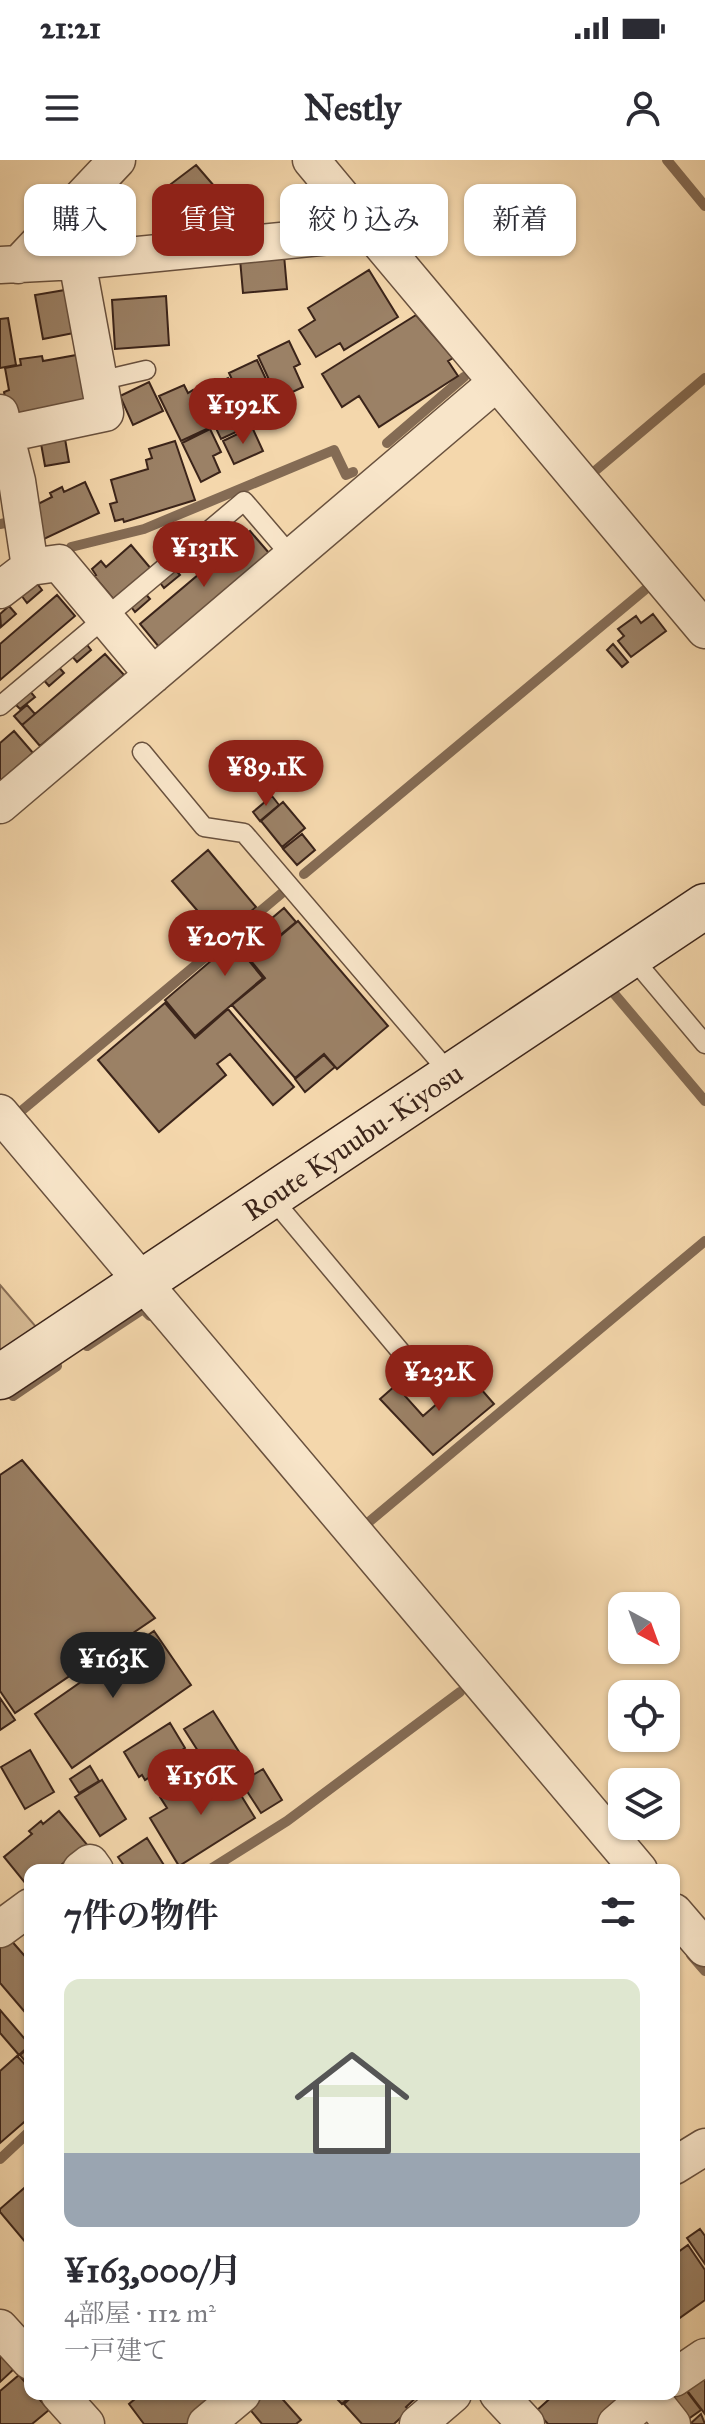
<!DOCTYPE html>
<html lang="ja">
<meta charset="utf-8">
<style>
:root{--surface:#fff;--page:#f2f2f3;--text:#2b2b33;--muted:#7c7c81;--line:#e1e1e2;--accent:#8f2418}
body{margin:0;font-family:"IM FELL Great Primer","Noto Serif JP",serif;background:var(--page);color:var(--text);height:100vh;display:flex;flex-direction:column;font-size:30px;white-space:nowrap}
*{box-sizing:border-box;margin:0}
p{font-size:26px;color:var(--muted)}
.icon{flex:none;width:44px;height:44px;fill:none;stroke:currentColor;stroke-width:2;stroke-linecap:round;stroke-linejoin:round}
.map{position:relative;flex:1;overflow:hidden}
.sheet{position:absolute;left:24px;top:1704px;width:656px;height:536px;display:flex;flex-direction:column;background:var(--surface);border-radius:16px;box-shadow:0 2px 6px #0004}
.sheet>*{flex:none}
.top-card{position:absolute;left:24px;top:24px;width:658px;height:72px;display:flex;gap:16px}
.needle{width:52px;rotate:139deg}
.fabs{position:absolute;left:608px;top:1432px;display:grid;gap:16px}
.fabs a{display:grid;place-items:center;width:72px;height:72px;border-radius:16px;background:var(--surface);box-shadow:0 2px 6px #0004;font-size:40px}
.price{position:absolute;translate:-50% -68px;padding:0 18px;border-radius:28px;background:var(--accent);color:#fff;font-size:26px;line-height:52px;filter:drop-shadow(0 2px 4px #0008)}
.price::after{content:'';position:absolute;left:50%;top:48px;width:24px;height:18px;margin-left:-12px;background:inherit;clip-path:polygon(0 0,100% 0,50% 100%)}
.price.active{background:#222;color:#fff}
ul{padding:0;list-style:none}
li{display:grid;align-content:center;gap:16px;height:424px;padding:0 40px}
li+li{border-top:2px solid var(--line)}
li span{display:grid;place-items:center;height:248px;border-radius:16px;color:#555}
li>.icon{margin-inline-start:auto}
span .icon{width:144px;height:144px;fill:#fffc;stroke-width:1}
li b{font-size:34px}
h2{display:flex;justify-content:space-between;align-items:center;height:96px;padding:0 40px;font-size:34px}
.pill{padding:0 28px;border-radius:16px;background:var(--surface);box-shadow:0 2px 6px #0004;font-size:28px;line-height:72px}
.pill.active{background:var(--accent);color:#fff}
.status{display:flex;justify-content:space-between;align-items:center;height:56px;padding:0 40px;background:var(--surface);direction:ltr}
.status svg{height:22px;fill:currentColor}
header{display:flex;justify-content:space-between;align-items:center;height:104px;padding:0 40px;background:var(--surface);font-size:36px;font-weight:800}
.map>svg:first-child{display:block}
</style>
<div class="status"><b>21:21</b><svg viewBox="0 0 49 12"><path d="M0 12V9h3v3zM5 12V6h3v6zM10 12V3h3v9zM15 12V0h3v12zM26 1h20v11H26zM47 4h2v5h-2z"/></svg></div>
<header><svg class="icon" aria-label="menu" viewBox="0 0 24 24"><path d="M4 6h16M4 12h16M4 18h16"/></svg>Nestly<svg class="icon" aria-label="person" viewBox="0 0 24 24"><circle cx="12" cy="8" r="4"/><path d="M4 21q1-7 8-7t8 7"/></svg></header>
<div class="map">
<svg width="705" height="2264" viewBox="0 0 705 2264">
<rect width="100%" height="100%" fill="#f4d7ac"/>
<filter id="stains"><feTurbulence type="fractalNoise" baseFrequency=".0025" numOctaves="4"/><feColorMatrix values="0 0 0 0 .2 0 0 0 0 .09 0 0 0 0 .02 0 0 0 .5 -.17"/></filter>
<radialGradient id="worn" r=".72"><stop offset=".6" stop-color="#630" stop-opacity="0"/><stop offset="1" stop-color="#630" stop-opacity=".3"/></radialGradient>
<!-- green -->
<path fill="#d5b993" stroke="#886e56" stroke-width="2" d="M0 1125 37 1168 0 1193Z"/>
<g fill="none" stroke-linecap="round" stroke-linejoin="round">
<!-- stream -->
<path stroke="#846b54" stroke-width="10" d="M667 0 705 46
M387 283 464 217
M589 316 705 218
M0 364 5 363
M71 387 144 369 334 290 346 315 353 312
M304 714 653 423
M611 830 705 941
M20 952 282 733
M87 1186 143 1149 150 1156
M13 1236 57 1206
M364 1366 705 1081
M209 1710 287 1661 460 1532
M691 1795 705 1811
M0 1999 30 1971"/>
</g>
<!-- building -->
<path fill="#9b8166" stroke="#3b241a" stroke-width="2" d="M196 5 240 56 222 72 217 66 201 80 189 76 159 41 167 34 163 30Z
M241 57 249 66 223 72Z
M89 61 90 89 60 90 67 63Z
M284 95 287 129 243 133 240 99Z
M369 110 398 157 344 190 340 183 316 197 299 170 315 160 308 148Z
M71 129 79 172 43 179 35 135Z
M166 136 169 185 115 189 112 140Z
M416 155 453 198 448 201 458 216 379 267 359 236 342 247 322 214Z
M8 158 16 205 0 208V159Z
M289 181 300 204 294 207 303 227 278 239 258 196Z
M82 194 91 246 10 263 4 232 9 230 5 208 21 205 20 199 42 196 43 201Z
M257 200 281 251 253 264 229 213Z
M228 218 251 265 221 279 199 232Z
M149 222 163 251 133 265 120 236Z
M184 225 188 233 193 230 211 267 181 281 159 236Z
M252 267 263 291 234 304 223 281Z
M210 269 221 292 213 296 220 312 201 322 182 283Z
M64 273 69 302 45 306 40 278Z
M175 281 195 340 124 362 123 359 115 361 110 344 117 342 111 320 148 309 146 300 152 298 149 289Z
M85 322 99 353 44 379 30 348 52 337 50 333 62 327 64 332Z
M231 360 237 367 222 380 216 373Z
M250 371 269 393 159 487 140 464Z
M131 385 152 410 115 441 94 416 96 415 92 409 101 401 106 407Z
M202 385 208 392 194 404 188 397Z
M173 407 180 415 164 428 158 420Z
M36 422 42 430 27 443 21 435Z
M144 432 150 439 135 452 129 444Z
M57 435 75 456 0 520V484Z
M9 446 16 454 1 467 0 454Z
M653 454 666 471 631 497 618 481 624 476 618 469 636 456 641 463Z
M85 482 91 490 77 502 70 494Z
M613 484 628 502 622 507 607 490Z
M105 494 124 515 40 586 22 565Z
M57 505 64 513 49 526 42 518Z
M28 529 35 537 20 549 13 542Z
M27 545 35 554 22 565 14 556Z
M14 571 33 593 0 621V583Z
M272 636 279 645 260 661 253 652Z
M283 642 305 668 282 687 261 661Z
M302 674 315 690 297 705 283 689Z
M208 690 256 747 220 777 172 721Z
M284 748 296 762 249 801 263 818 195 876 165 840 233 782 238 787Z
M298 761 388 866 337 909 324 894 295 918 232 845 265 818 251 801Z
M165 843 195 878 228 849 294 927 273 945 230 894 217 904 226 915 159 972 98 900Z
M324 895 335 907 305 932 295 919Z
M404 1218 414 1229 405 1236 423 1256 465 1219 471 1225 475 1222 494 1244 433 1295 380 1239Z
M22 1300 155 1458 15 1553 0 1531V1315Z
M154 1471 191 1525 72 1608 35 1554Z
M0 1538 15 1560 0 1570Z
M213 1551 241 1595 212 1613 184 1569Z
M170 1563 185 1588 182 1590 185 1595 145 1620 142 1615 139 1617 124 1592Z
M30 1590 54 1632 25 1649 1 1607Z
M90 1606 99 1621 79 1633 70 1619Z
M263 1609 282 1640 261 1653 241 1622Z
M226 1611 255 1658 179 1706 150 1658 167 1648 160 1637 179 1626 186 1636Z
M102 1620 126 1659 100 1676 75 1637Z
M59 1651 89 1687 68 1704 66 1701 55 1710H30V1729L4 1697 32 1674 29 1671 41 1661 43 1664Z
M147 1678 167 1710H127L118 1697Z
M9 1778 30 1802V1846L24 1851 0 1823V1786Z
M0 1850 30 1885 19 1895 0 1873Z
M30 1887V1907L20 1895Z
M17 1896 30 1910V1957L0 1983V1911Z
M30 2023V2080L26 2083 0 2052V2049Z
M700 2069 705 2076V2104L687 2078Z
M688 2085 705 2110V2140L674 2162V2095Z
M0 2193 14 2209 0 2222Z
M705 2214V2254L686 2229Z
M19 2215 30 2228V2234H35L49 2250 32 2264H0V2231Z
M685 2229 701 2250 684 2262 669 2241Z
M141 2234H222L193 2264H144L129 2244Z
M261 2234H278L301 2260 296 2264H262L247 2246Z
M339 2234H353L342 2244 336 2238Z
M355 2234H420L406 2247 409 2250 394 2264H362L344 2244Z
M555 2234H633L599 2264H548L536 2251Z
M701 2254 705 2264H690Z"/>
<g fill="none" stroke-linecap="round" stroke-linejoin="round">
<!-- lane casing -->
<g stroke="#69513e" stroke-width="21">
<path id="lane" d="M99 221 146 210
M0 546 244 341 292 397
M142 592 204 667 244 673 452 916
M631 796 705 884
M271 1037 427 1223"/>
</g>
<!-- street casing -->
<g stroke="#69513e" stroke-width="39">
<path id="street" d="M311 0 371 72
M0 105 77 101 371 72 705 470
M18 105 117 0
M0 253 17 321 30 407
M6 274 105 253 77 101
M0 430 30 407 59 403 153 515
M0 645 497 222
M0 953 639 1710
M81 1710 90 1703 95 1710
M674 1752 705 1788
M0 1769 30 1747
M674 2006 705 1987
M0 2168 30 2201
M674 2218 705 2197
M59 2234 86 2264
M498 2234 526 2264
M649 2235 672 2264
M206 2264 242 2234
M418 2264 453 2234
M616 2264 651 2234"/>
</g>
<!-- secondary casing -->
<g stroke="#3b241a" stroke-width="47">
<path id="secondary" d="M0 1217 705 746"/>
</g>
<!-- lane -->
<use href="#lane" stroke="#f8e5c9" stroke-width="18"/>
<!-- street -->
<use href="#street" stroke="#f8e5c9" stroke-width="36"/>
<!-- secondary -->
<use href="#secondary" stroke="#f8e5c9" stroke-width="44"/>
</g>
<g text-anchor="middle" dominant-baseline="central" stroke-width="6" stroke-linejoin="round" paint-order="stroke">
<!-- street labels -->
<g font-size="28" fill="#3b241a" stroke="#f8e5c9">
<text transform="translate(353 982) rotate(-34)">Route Kyuubu-Kiyosu</text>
</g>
</g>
<rect width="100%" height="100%" filter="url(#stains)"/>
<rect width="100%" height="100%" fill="url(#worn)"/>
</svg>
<div class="fabs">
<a><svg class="needle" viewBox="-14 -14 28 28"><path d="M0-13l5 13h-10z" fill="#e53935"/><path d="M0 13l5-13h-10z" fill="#7c7c81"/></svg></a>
<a><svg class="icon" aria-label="locate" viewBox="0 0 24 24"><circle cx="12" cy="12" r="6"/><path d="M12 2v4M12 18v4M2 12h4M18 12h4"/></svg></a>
<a><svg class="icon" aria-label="layers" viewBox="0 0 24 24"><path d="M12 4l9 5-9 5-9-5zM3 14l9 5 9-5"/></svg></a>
</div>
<b class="price" style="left:243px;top:286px">¥192K</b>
<b class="price" style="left:204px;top:429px">¥131K</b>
<b class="price" style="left:266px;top:648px">¥89.1K</b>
<b class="price" style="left:225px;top:818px">¥207K</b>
<b class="price" style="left:439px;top:1253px">¥232K</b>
<b class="price active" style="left:113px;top:1540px">¥163K</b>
<b class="price" style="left:201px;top:1657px">¥156K</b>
<div class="top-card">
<a class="pill">購入</a>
<a class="pill active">賃貸</a>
<a class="pill">絞り込み</a>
<a class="pill">新着</a>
</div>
<section class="sheet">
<h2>7件の物件<svg class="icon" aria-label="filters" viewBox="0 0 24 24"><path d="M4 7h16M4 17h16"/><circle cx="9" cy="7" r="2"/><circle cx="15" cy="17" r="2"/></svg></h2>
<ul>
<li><span style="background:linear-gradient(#dfe7d0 70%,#9aa5b1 0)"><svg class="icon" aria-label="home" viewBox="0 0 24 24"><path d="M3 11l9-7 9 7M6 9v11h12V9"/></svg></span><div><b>¥163,000/月</b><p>4部屋 · 112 m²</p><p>一戸建て</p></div></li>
</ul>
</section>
</div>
